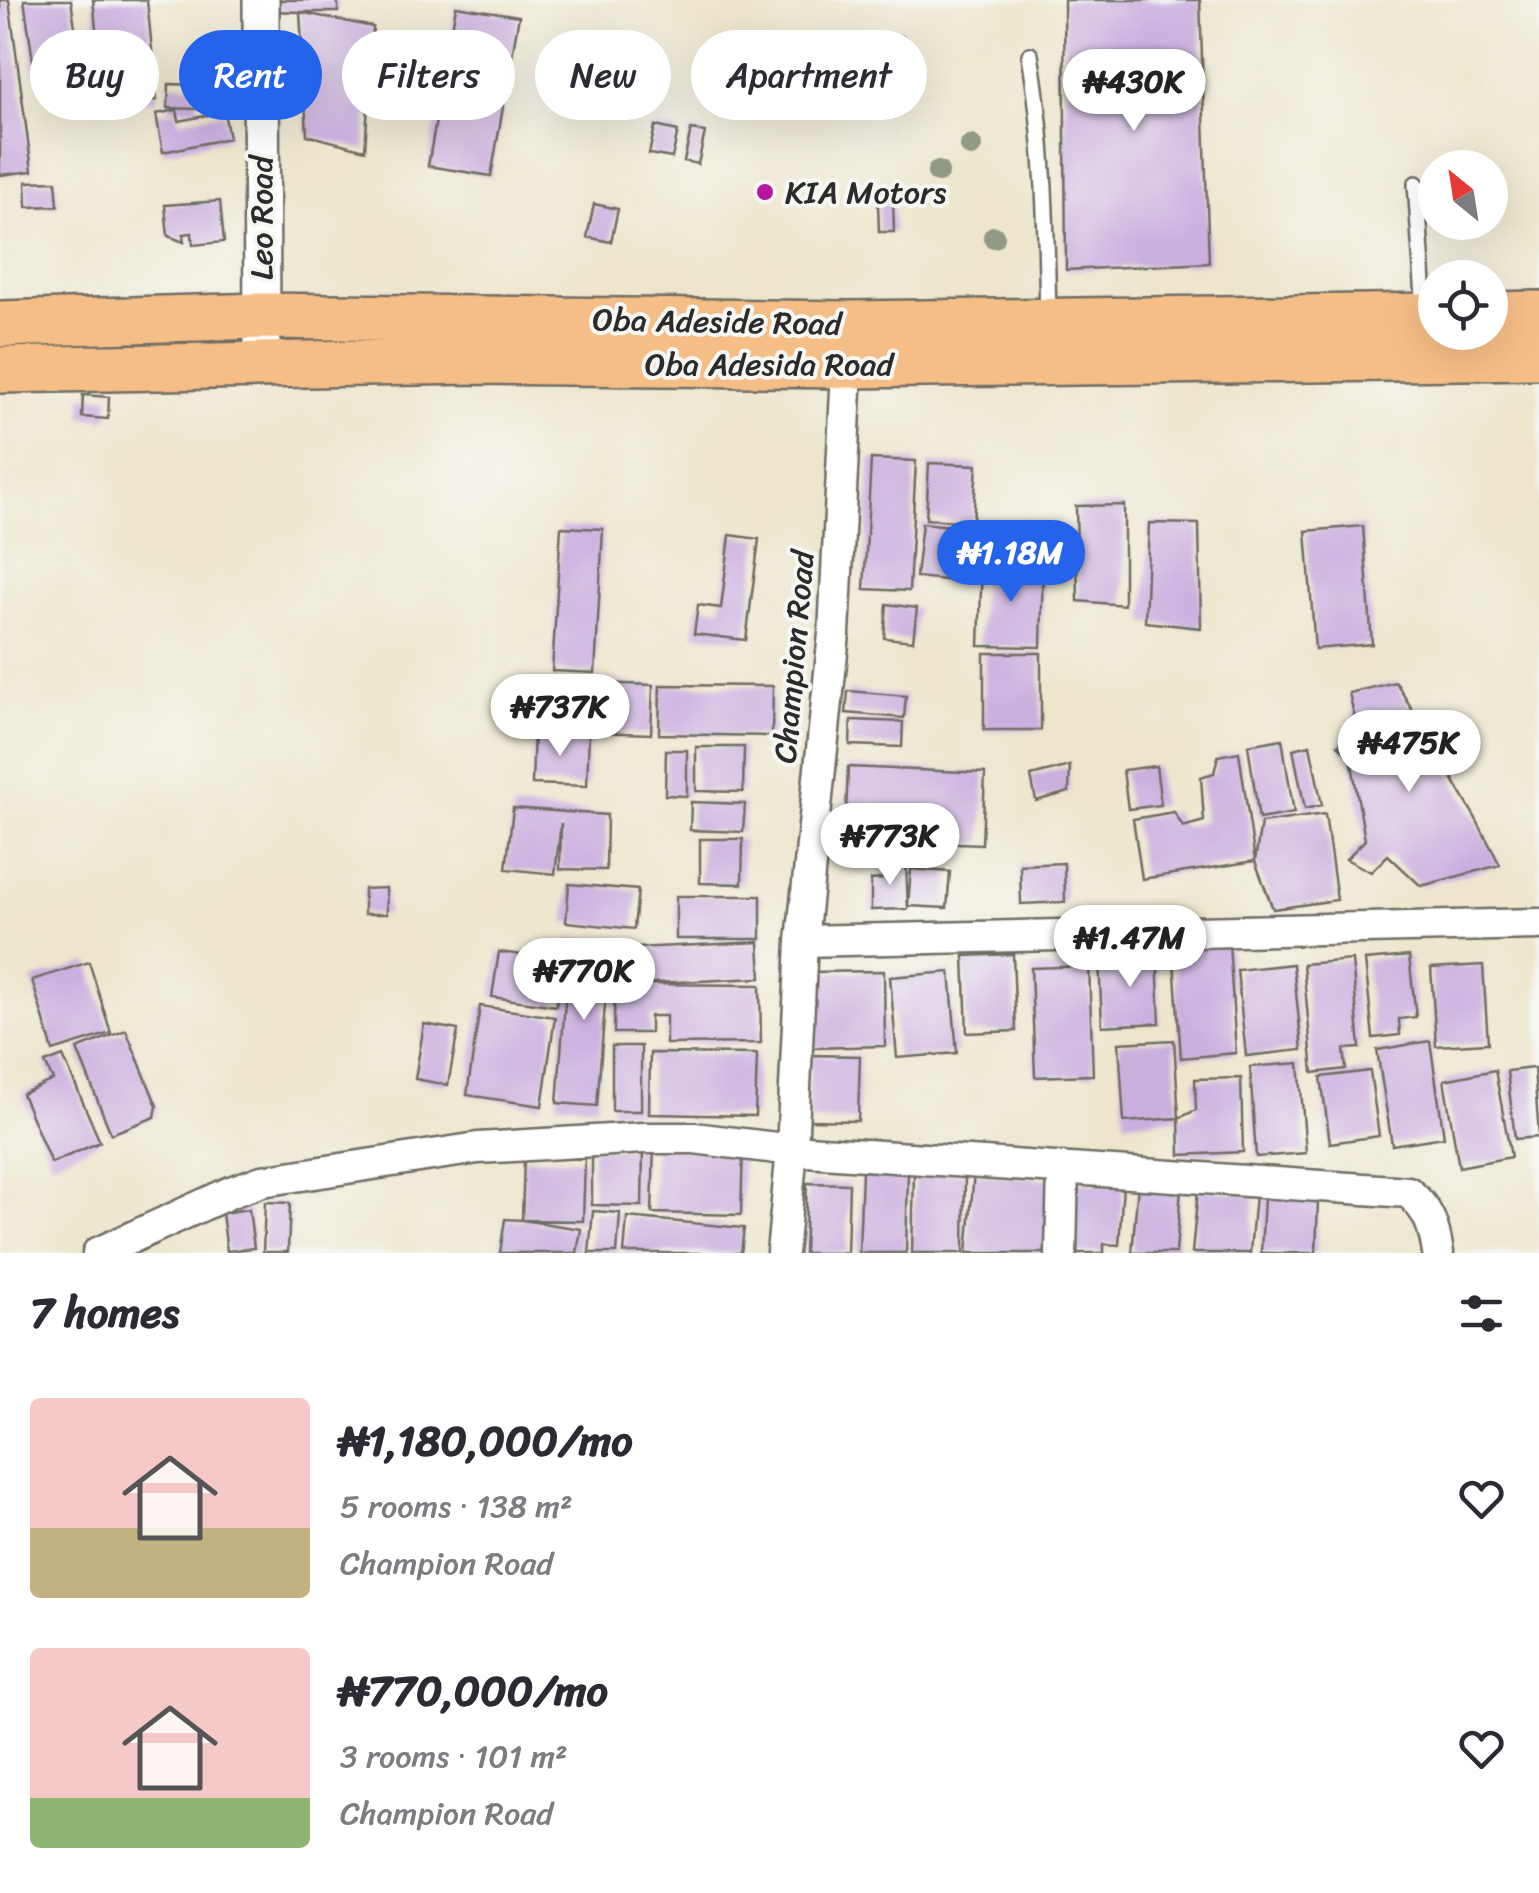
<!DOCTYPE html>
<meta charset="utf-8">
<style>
:root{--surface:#fff;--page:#f7f7f7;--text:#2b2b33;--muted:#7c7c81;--accent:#2563eb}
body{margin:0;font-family:Sriracha,sans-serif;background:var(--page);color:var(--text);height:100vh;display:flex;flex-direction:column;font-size:38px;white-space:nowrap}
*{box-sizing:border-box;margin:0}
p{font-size:32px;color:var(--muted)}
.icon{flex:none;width:55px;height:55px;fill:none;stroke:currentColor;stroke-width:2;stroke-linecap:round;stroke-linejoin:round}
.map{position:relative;height:1253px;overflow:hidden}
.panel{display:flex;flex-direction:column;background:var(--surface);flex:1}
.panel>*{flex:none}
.top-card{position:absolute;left:30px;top:30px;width:1000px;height:90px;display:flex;gap:20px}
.needle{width:65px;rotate:330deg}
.tools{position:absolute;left:1418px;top:150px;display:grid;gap:20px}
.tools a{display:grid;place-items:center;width:90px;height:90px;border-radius:50%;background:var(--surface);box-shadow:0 10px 40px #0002;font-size:50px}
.price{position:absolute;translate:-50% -85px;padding:0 22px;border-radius:35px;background:#fff;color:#222;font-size:32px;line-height:65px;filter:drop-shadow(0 2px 5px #0008)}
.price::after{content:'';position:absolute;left:50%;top:60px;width:30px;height:22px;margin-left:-15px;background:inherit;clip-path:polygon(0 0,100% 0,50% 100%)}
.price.active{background:var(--accent);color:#fff}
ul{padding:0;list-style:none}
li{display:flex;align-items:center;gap:30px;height:250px;padding:0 30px}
li span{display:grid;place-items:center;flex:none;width:280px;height:200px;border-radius:10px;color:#555}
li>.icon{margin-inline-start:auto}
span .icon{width:120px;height:120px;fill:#fffc;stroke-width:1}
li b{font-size:42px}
h2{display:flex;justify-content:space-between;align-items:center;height:120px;padding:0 30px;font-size:42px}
.tag{padding:0 35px;border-radius:45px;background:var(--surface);box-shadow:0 10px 40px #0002;font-size:35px;line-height:90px}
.tag.active{background:var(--accent);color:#fff}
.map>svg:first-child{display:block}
</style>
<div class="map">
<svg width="1539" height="1253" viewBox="0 0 1539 1253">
<rect width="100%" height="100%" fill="#f6f6f2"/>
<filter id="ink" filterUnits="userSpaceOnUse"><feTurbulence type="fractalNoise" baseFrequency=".01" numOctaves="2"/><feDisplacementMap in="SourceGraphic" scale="20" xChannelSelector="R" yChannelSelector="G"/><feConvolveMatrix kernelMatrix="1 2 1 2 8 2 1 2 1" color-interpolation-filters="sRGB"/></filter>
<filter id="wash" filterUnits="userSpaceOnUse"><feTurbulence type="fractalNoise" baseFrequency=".0048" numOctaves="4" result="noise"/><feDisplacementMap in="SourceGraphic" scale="40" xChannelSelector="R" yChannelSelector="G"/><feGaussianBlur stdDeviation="2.25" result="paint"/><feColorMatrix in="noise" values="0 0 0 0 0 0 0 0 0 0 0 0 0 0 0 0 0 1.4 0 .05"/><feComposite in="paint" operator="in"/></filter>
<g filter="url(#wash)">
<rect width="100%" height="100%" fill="#ede6cd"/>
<g id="blocks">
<!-- building -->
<path fill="#caafdf" d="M0 0H9L32 171 0 175Z
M24 0H71L81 67 35 74Z
M93 0H147L157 100 104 105Z
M273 0H338V12H300L373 27 365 150 307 135 300 12 273 11Z
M1064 0H1200L1209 263 1066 270Z
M456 6 519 16 491 176 428 166Z
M169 84 198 85 197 109 168 108Z
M177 110 179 121 224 112 229 138 163 152 156 114Z
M655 126 678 131 672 158 649 154Z
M691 130 705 132 698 164 684 161Z
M56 181 58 206 27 207 26 182Z
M220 201 224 242 193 245 192 233 183 234 184 242 168 236 165 205Z
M893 201 894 232H879L878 202Z
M594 204 618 209 611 242 587 237Z
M83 395 109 397 108 419 82 417Z
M871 459 916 461 909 591 864 589Z
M929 463 977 465 973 522 926 519Z
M1124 505V605L1078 601 1076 506Z
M922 523 970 528 963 582 916 577Z
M1149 523 1199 524 1201 628 1145 622Z
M1363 526 1372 644 1315 649 1306 531Z
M561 527 603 529 595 673 552 671Z
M730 535 759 539 746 640 694 634 698 605 721 608Z
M982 562 1043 563 1041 647 979 646Z
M887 604 917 608 913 641 884 638Z
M984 653H1041V730H984Z
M1396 682 1475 817 1500 865 1421 886 1388 855 1371 872 1346 859 1365 840 1351 758 1338 745 1357 728 1349 693Z
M596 683 653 685 651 734 595 732Z
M660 685 773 686 772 736 659 734Z
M848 691 906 696 904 718 846 713Z
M851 720 903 722 902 747 850 745Z
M534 731 589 733 587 786 532 784Z
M1282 739 1294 813 1259 819 1248 745Z
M1310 745 1322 805 1305 809 1293 749Z
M696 747H744L743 792 696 791Z
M666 750H687V796L665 795Z
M1239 752 1255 861 1142 879 1133 819 1174 812 1183 827 1204 821 1201 777 1214 773 1218 756Z
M1070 766 1069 792 1036 801 1031 776Z
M1156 766 1161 805 1128 809 1123 770Z
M848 767 985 773 982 844 845 839Z
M691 802 745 804 743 832 690 830Z
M513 808 607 815 606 870 560 869 561 823 555 874 506 869Z
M1325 814 1337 900 1273 909 1255 861 1261 823Z
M700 839H743L742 884 700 883Z
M906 862 908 909 871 910V880L882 879 881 863Z
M1064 863 1065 902 1021 904 1020 865Z
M911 869 950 872 947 908 908 906Z
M569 884 638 890 634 929 566 922Z
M386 888 387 914H364V889Z
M676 896H761V939H676Z
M570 939 610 942 597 1106 557 1103Z
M759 942 761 978 634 984 760 985 761 1043 666 1044V1016H650V1033H614L615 949Z
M1229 942 1236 1053 1181 1058 1173 947Z
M499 952 563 960 556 1006 492 997Z
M1013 954 1016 1031 967 1033 964 956Z
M1157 955 1160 1023 1102 1026 1099 958Z
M1409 956 1416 1017 1399 1019 1400 1035 1373 1038 1365 960Z
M1352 960 1360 1048 1344 1049 1346 1069 1313 1073 1303 964Z
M89 962 111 1033 53 1051 32 980Z
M1293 964 1302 1050 1246 1056 1237 970Z
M1483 965 1488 1043 1436 1046 1431 968Z
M1089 966 1093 1075 1035 1077 1031 968Z
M884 971 885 1046 811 1048 810 972Z
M950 972 957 1053 897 1058 890 977Z
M480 1006 555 1017 542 1106 467 1095Z
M424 1024 458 1030 448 1085 415 1079Z
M126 1030 157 1106 155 1117 111 1134 77 1049Z
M1174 1040 1179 1118 1124 1122 1119 1043Z
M1430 1041 1444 1137 1392 1145 1377 1050Z
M612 1046H641V1111H612Z
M650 1053 757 1054 755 1116 649 1114Z
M810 1055 860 1056 858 1121 809 1120Z
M63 1056 100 1142 51 1163 22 1094 53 1080 45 1063Z
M1299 1063 1306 1153 1256 1157 1250 1067Z
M1534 1068 1539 1137 1515 1139 1507 1071Z
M1495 1070 1511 1157 1459 1167 1444 1080Z
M1370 1071 1379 1136 1330 1143 1321 1077Z
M1241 1078 1243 1152 1180 1155 1179 1118 1196 1110 1195 1079Z
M654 1145 743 1147 741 1215 652 1213Z
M592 1148H643L642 1206 592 1205Z
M524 1158 585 1159 583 1221 522 1220 581 1229 577 1253H500L505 1219 522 1220Z
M862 1171 908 1172 906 1253H859Z
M914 1172 965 1173 964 1253H912Z
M974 1173 1056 1180 1049 1253H967Z
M1077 1182 1123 1185 1119 1245 1104 1244V1253H1072Z
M807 1183 849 1184 847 1253H804Z
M1138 1185 1181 1188 1176 1253H1132Z
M1198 1189 1255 1194 1250 1253H1192Z
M1264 1198 1318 1201 1316 1253H1261Z
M265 1202 290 1203 288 1252H263Z
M249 1209 254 1248 227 1251 222 1213Z
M593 1211 620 1213 617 1253H589Z
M627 1217 744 1228 741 1253H624Z"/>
</g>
</g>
<g filter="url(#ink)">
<use href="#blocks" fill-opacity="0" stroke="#6f6c64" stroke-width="2.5"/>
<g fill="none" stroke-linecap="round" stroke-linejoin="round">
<!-- service casing -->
<g stroke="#6f6c64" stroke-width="20">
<path id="service" d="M1030 55C1045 142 1046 230 1048 319
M1416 184 1425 312"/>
</g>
<!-- minor casing -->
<g stroke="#6f6c64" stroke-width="35">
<path id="minor" d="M802 941 1539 924
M98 1253 231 1192 262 1181 478 1148 644 1138H694L792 1150 1408 1192C1429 1210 1434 1226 1438 1253
M782 1253 792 1150 802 941 834 634 848 349
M1061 1253 1063 1168"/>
</g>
<!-- tertiary casing -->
<g stroke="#6f6c64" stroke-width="40">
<path id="tertiary" d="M261 0 262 363"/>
</g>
<!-- primary casing -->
<g stroke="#6f6c64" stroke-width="50">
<path id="primary" d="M1490 315 1539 314
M0 324 261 316 850 324 1435 316
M0 370 471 361 846 365 1539 356"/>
</g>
<!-- service -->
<use href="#service" stroke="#fff" stroke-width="15"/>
<!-- minor -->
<use href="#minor" stroke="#fff" stroke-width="30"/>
<!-- tertiary -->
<use href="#tertiary" stroke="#fff" stroke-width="35"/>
<!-- primary -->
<use href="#primary" stroke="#f6be87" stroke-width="45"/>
</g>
<!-- trees -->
<g fill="#919a84">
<circle cx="899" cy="45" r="11"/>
<circle cx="971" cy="146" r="11"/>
<circle cx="938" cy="172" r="11"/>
<circle cx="994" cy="237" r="11"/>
</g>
</g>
<!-- markers -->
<circle fill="#b5179e" stroke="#f6f6f2" stroke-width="4" cx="765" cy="192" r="10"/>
<g text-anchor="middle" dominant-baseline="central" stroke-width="8" stroke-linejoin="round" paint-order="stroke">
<!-- poi labels -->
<g font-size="32" fill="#2b2b2b" stroke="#f6f6f2" text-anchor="start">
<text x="785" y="192">KIA Motors</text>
</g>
<!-- street labels -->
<g font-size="32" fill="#2b2b2b" stroke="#f6f6f2">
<text transform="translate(261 218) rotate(-90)">Leo Road</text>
<text transform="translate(717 322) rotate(1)">Oba Adeside Road</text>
<text x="769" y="364">Oba Adesida Road</text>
<text transform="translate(794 657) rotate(-85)">Champion Road</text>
</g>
</g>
</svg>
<div class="tools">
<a><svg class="needle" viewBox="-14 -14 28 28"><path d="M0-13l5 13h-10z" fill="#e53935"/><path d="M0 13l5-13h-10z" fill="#7c7c81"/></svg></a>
<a><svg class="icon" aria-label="locate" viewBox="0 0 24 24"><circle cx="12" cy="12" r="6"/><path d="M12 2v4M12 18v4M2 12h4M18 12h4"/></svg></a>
</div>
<b class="price" style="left:1134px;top:134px">₦430K</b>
<b class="price active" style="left:1011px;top:605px">₦1.18M</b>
<b class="price" style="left:560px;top:759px">₦737K</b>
<b class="price" style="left:1409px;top:795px">₦475K</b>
<b class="price" style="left:890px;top:888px">₦773K</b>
<b class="price" style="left:1130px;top:990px">₦1.47M</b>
<b class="price" style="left:584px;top:1023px">₦770K</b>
<div class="top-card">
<a class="tag">Buy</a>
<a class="tag active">Rent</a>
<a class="tag">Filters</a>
<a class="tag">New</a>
<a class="tag">Apartment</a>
</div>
</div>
<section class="panel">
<h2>7 homes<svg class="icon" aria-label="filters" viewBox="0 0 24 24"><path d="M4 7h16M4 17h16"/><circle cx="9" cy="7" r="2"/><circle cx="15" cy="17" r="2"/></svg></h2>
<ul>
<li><span style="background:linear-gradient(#f6c9c9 65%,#c2b280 0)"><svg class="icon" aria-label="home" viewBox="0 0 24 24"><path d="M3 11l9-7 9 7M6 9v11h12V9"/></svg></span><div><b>₦1,180,000/mo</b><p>5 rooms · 138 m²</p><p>Champion Road</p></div><svg class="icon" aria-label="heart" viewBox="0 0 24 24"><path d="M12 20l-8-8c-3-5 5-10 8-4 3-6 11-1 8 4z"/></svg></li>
<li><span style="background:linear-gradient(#f6c9c9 75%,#8fb573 0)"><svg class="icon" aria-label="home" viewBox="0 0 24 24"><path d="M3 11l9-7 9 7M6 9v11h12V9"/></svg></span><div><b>₦770,000/mo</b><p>3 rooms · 101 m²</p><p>Champion Road</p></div><svg class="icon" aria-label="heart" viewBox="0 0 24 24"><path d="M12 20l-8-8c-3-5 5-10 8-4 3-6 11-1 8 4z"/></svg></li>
</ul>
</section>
